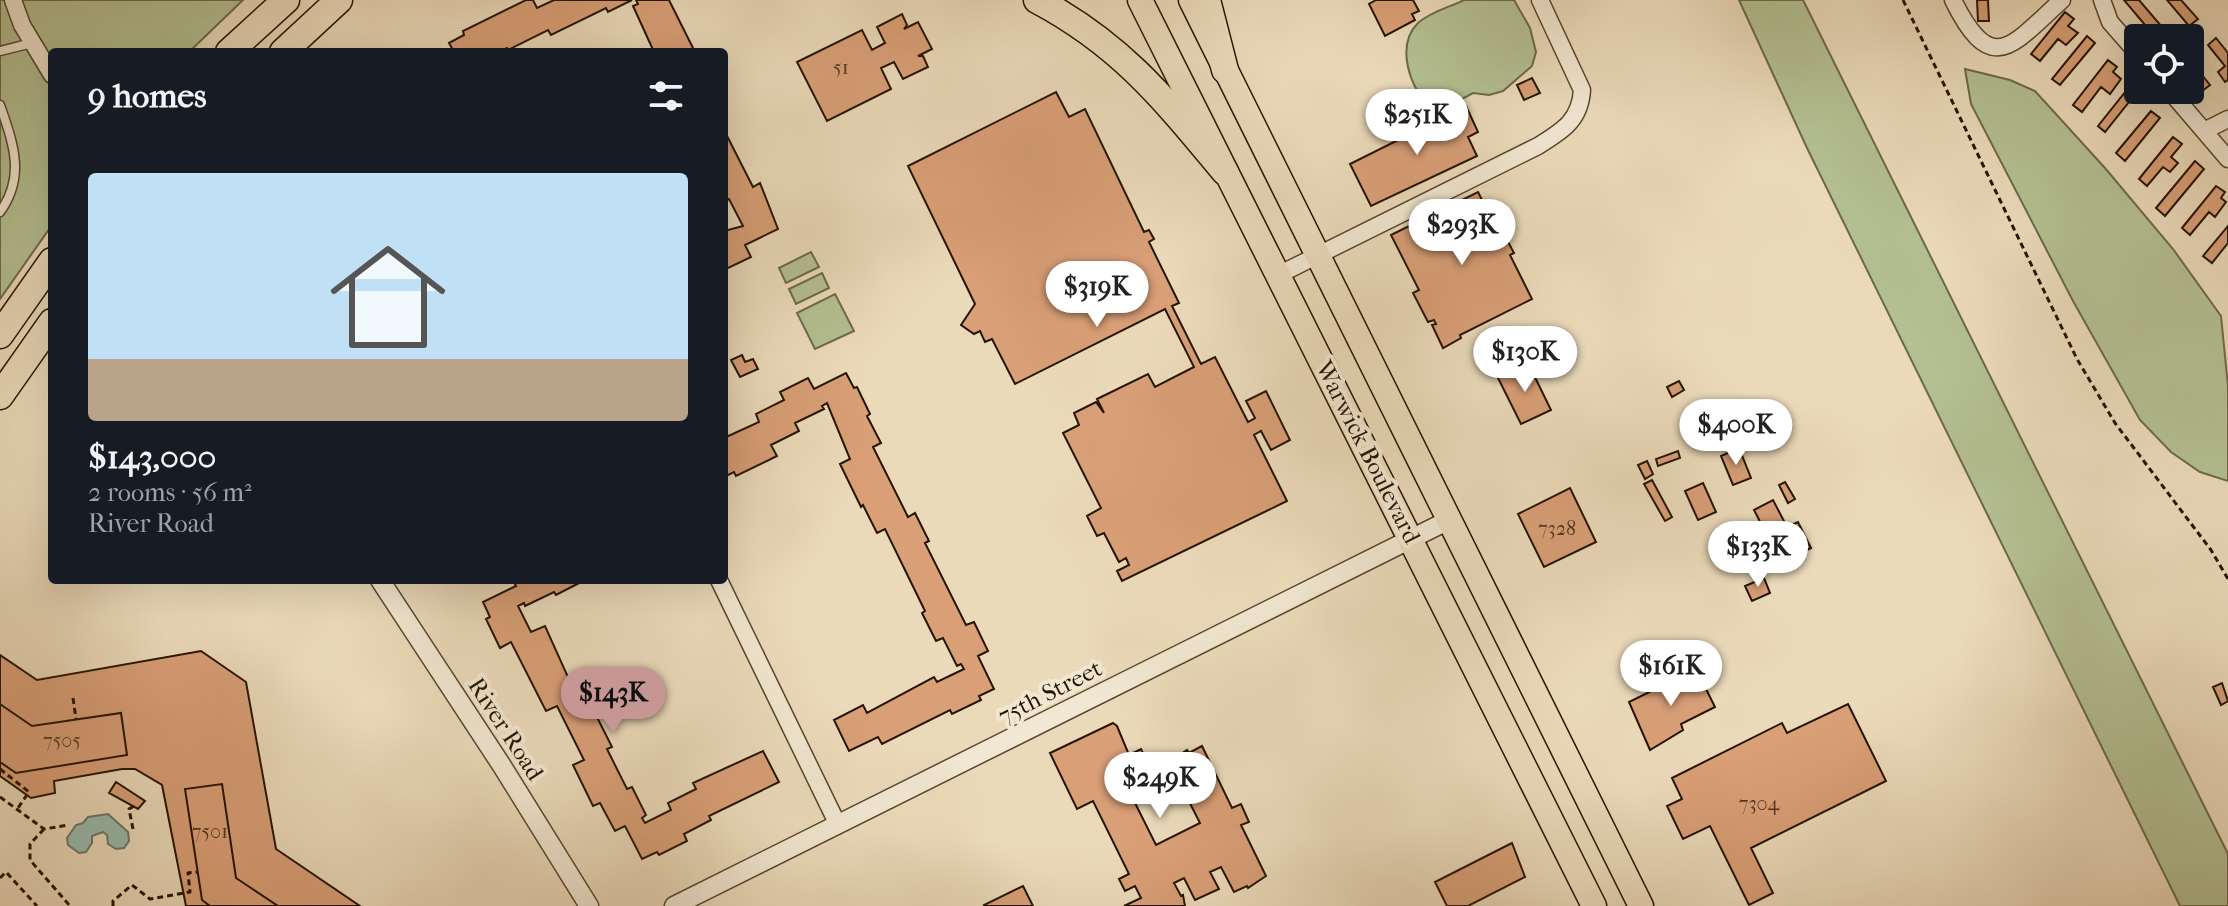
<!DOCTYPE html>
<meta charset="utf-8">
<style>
:root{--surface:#171b24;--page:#20242c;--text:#f1f3f6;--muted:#9ea1a6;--line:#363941;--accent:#c59692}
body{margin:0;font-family:"IM FELL French Canon",serif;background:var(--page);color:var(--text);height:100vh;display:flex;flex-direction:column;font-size:30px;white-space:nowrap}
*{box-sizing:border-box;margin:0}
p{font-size:26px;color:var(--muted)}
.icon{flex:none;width:44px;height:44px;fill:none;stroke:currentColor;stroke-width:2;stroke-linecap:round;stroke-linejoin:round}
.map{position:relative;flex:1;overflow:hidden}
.details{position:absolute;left:48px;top:48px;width:680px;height:536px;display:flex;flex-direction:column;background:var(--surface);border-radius:8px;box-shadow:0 8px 32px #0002}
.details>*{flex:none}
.fabs{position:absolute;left:2124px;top:24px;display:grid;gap:16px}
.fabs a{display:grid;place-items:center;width:80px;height:80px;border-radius:8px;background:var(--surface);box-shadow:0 8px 32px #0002;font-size:40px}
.price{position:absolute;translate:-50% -68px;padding:0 18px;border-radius:28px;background:#fff;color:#222;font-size:26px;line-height:52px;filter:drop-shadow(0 2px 4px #0008)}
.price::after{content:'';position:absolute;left:50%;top:48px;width:24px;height:18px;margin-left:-12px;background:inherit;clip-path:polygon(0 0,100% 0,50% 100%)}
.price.selected{background:var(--accent);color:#111}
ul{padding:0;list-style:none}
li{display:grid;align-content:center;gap:16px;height:424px;padding:0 40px}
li+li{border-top:2px solid var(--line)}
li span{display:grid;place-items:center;height:248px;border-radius:8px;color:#555}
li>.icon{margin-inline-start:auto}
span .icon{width:144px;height:144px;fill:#fffc;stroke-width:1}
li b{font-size:34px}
h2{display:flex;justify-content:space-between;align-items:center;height:96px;padding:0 40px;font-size:34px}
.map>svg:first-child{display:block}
</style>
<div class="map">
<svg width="2228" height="906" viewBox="0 0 2228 906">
<rect width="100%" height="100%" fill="#ebdaba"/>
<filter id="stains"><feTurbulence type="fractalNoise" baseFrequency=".0025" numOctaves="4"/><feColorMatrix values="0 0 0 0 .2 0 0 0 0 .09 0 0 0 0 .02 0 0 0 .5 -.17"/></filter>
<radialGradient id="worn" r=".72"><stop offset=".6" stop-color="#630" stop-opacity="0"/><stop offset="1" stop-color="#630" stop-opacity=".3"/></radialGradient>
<!-- green -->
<path fill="#b4c092" stroke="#6c6a49" stroke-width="2" d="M0 0H243L189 52H52V225L0 299Z
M1464 0H1514L1530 28 1536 52 1532 66 1503 91 1489 95 1473 93 1451 105 1431 108C1410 89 1395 46 1418 23 1430 12 1450 7 1464 0Z
M1739 0H1803L2228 854V906H2180L1807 148Z
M1965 69 2010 80 2035 91 2105 168 2173 249 2221 316 2228 386V481L2200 472 2171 452 2140 420 2073 301 1971 104Z
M811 252 819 267 786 283 779 268Z
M822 273 829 288 796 304 789 289Z
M835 294 854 331 815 349 797 313Z"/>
<!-- water -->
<path fill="#98bbaf" stroke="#6a7869" stroke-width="2" d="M108 814 128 832 129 841 124 848 116 849 108 844 107 835 103 832 92 836V843L86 852 79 853 68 845 67 838 76 825 83 823 88 817Z"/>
<!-- building -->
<path fill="#d99f77" stroke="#241400" stroke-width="2" d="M526 0H533L537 8 554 0H632L608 12 606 8 551 35 548 30 508 50 507 48 498 52H454L449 43 464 35 463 31Z
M636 0H669L695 52H654L633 6 638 4Z
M1376 0H1413L1419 11 1412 14 1415 20 1385 36 1369 4Z
M1977 0H1988L1989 21H1978Z
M2124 0H2139L2168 34 2156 38Z
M2167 0H2181L2198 19 2189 26Z
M2065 12 2074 19 2068 26 2078 33 2066 45 2058 39 2040 61 2031 54Z
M902 14 907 25 904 29 918 22 932 49 918 56H923L928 67 903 79 894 62 881 68 891 89 827 121 797 62 862 30 872 50 885 43 877 27Z
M2087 36 2095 43 2060 85 2052 79Z
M2216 38 2228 53V80L2225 82 2218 72 2225 66 2208 45Z
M2108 60 2117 67 2113 72 2121 79 2110 94 2101 87 2082 112 2073 105Z
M2190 60 2210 85 2202 91 2190 76Z
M1532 78 1540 93 1524 100 1517 85Z
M2130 86 2137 92 2105 132 2098 126Z
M1056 92 1069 117 1085 109 1144 232 1149 230 1154 239 1149 242 1179 303 1172 306 1201 364 1215 357 1248 422 1255 418 1246 401 1266 391 1290 440 1271 450 1261 431 1254 435 1287 501 1122 581 1117 571 1129 565 1126 558 1119 562 1104 533 1097 536 1087 516 1101 508 1063 433 1079 425 1074 413 1096 402 1104 413 1097 399 1148 374 1155 387 1194 367 1165 309 1015 384 992 339 985 342 980 331 974 334 961 325 975 304 908 166Z
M1466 106 1478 132 1468 137 1477 156 1371 206 1350 164Z
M2151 111 2160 118 2125 161 2116 153Z
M724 130 753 187 760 183 778 229 745 245 751 257 724 270V231L743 226 729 199 724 201Z
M2173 137 2182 144 2171 157 2178 163 2170 172 2163 167 2147 186 2139 179Z
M2195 161 2204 169 2165 216 2156 208Z
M2216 186 2225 192 2221 198 2226 202 2215 217 2209 212 2190 235 2182 228Z
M1478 192 1485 206 1494 202 1508 230 1499 234 1502 240 1506 238 1514 253 1510 255 1532 299 1460 335 1461 338 1443 348 1432 325 1436 324 1434 320 1428 322 1413 293 1419 290 1391 235Z
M2228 226V243L2212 263 2203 256Z
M742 355 745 362 753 359 758 369 740 377 731 360Z
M1528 363 1551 410 1521 424 1498 378Z
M846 373 854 388 857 387 870 414 867 416 881 443 873 447 908 517 915 513 929 541 925 543 966 625 974 622 988 651 978 656 994 689 979 696 981 700 952 714 950 710 882 744 878 737 849 751 834 720 863 705 867 713 934 677 937 682 964 669 961 664 957 666 943 638 936 641 922 613 925 611 885 529 877 533 863 505 861 507 840 464 850 459 827 403 822 406 824 409 795 423 799 431 771 445 777 456 736 476 734 472 724 477V438L759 422 756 414 784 400 780 392 808 378 814 389Z
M1679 381 1684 390 1672 397 1667 387Z
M1739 448 1751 478 1733 485 1721 456Z
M1678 451 1680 458 1658 466 1656 459Z
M1647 461 1653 474 1645 479 1638 465Z
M1652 480 1672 517 1665 521 1644 484Z
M1785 482 1795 499 1788 503 1779 485Z
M1703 483 1716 512 1698 520 1685 491Z
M1570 488 1596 542 1544 567 1518 514Z
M1773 500 1787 527 1798 522 1811 548 1781 563 1754 510Z
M1764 578 1770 593 1752 601 1745 586Z
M513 580H585L556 595 554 592 525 606 524 603 518 606 531 632 545 626 576 695 584 691 612 747 607 749 627 789 632 787 646 815 642 818 645 823 671 810 668 803 696 789 693 783 763 751 779 782 709 816 711 820 684 834 687 841 659 855 657 852 642 859 625 826 615 831 600 803 593 806 573 765 584 760 557 706 546 711 511 642 500 648 486 619 490 617 483 602 516 586Z
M201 651 246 682 276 849 360 906H186L162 785 135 769H122L54 781 55 793 31 798 0 776V655L37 680Z
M1696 669 1715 707 1681 724 1683 730 1650 750 1629 702Z
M2222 683 2228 701 2221 705 2213 687Z
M0 704 32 726 121 713 127 755 16 773 0 762Z
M1848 704 1886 781 1751 848 1773 893 1749 905 1710 826 1683 839 1667 806 1682 799 1672 778 1782 723 1787 733Z
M1113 723 1117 726 1129 755 1141 749 1154 774 1127 787 1156 845 1200 823 1169 762 1187 750 1189 753 1202 746 1232 808 1241 804 1249 822 1241 825 1266 876 1248 888 1247 886 1234 892 1221 867 1210 872 1219 889 1195 900 1184 878 1174 883 1181 896 1183 895 1185 906H1124L1141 898 1135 886 1125 891 1119 879 1129 874 1093 801 1077 809 1050 753Z
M116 782 145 801 138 809 109 793Z
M222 784 236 878 278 906H210L202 900 185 789Z
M1512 843 1525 877 1468 906H1447L1435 882Z
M1023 886 1033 906H985L984 905Z"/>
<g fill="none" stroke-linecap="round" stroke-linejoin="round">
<!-- service casing -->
<g stroke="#56462e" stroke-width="11">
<path id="service" d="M0 51 32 43
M0 105C13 143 26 176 0 212"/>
</g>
<!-- minor casing -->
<g stroke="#56462e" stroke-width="19">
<path id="minor" d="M13 0 22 25 52 75
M1953 0C1992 79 2012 45 2062 0
M2102 0 2110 22 2138 54
M2169 90 2228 159
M2204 131 2228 119
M1278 275 1538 146C1562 131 1580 121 1582 90L1540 0
M719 580 838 825"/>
</g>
<!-- tertiary casing -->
<g stroke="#56462e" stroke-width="21">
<path id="tertiary" d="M380 580 502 766 589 906
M674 906 1449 520"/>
</g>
<!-- primary casing -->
<g stroke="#241400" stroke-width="27">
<path id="primary" d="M1140 0 1594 906
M1191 0 1641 906"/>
</g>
<!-- trunk casing -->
<g stroke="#241400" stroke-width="29">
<path id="trunk" d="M1037 0C1122 45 1165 100 1225 172
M1207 0 1225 70
M229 52 286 0
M283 52 339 0
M0 335 52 261
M0 396 52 322"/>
</g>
<!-- path -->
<path stroke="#241400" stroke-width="3" stroke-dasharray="6 4" stroke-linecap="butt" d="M1903 0 2077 359 2115 423 2211 550 2228 579
M73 698 76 719
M0 769 29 792 18 808
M0 797 44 829 69 825
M44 829 30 844V860L70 906
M133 829 129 809 134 806
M0 878 6 872 37 906
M113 906V901L132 885 150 899 190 892 188 873 197 872"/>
<!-- service -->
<use href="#service" stroke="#f2e7d2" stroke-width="8"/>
<!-- minor -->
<use href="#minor" stroke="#f2e7d2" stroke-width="16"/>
<!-- tertiary -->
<use href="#tertiary" stroke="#f2e7d2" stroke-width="18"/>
<!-- primary -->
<use href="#primary" stroke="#ebdaba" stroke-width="24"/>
<!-- trunk -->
<use href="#trunk" stroke="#ebdaba" stroke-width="26"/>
</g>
<g text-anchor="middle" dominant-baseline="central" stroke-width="8" stroke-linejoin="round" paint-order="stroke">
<!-- number labels -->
<g font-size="20" fill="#51371e">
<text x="841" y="67">51</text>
<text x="1557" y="528">7328</text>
<text x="62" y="740">7505</text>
<text x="1759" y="803">7304</text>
<text x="210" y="831">7501</text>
</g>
<!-- street labels -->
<g font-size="24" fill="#241400" stroke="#f2e7d2">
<text transform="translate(1368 452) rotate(63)">Warwick Boulevard</text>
<text transform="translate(1050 692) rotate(-27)">75th Street</text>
<text transform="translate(506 729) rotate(57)">River Road</text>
</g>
</g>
<rect width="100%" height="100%" filter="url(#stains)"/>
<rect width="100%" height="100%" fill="url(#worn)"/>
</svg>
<div class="fabs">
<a><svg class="icon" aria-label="locate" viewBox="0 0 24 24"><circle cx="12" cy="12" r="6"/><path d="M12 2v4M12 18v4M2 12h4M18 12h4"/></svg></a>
</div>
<b class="price" style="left:1417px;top:157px">$251K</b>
<b class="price" style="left:1462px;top:267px">$293K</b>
<b class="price" style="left:1097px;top:329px">$319K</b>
<b class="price" style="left:1525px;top:394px">$130K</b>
<b class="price" style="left:1736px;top:467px">$400K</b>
<b class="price" style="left:1758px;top:589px">$133K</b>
<b class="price" style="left:1671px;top:708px">$161K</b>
<b class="price selected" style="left:613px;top:735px">$143K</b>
<b class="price" style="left:1160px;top:820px">$249K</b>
<section class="details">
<h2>9 homes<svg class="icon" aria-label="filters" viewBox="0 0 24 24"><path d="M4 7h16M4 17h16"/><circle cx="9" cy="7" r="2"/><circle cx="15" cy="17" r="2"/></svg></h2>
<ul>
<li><span style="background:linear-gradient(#bfe0f5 75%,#b9a48a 0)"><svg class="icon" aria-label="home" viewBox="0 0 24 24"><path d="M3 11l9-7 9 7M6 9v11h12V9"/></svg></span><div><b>$143,000</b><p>2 rooms · 56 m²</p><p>River Road</p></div></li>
</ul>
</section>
</div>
